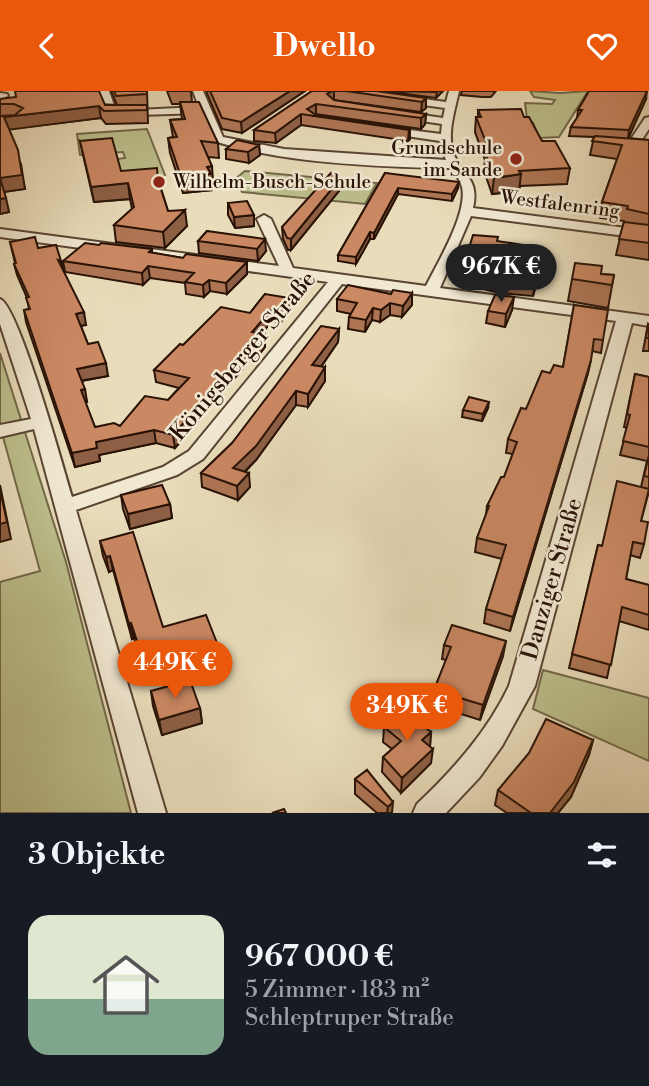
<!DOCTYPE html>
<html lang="de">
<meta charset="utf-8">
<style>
:root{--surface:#171b24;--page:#242831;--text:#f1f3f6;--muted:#9ea1a6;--accent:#ea580c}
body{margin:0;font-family:"Libre Bodoni",serif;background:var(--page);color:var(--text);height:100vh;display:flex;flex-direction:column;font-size:26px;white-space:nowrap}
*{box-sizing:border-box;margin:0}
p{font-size:23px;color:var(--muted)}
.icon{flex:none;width:38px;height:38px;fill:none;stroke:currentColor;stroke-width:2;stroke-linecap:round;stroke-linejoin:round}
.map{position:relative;height:722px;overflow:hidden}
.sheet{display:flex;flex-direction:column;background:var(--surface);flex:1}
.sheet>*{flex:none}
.price{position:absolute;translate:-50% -60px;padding:0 16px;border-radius:24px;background:var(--accent);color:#fff;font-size:23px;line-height:46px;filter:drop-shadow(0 2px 4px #0008)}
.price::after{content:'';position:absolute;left:50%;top:42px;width:21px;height:16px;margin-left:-10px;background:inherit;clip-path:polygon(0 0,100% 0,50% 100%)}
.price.current{background:#222;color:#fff}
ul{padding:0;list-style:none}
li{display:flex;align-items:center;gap:21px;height:175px;padding:0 28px}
li span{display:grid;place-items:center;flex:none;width:196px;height:140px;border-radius:21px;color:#555}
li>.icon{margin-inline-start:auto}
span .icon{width:84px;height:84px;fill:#fffc;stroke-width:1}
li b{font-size:30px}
h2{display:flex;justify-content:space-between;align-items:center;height:84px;padding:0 28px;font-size:30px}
header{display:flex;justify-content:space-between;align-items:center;height:91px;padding:0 28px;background:var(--accent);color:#fff;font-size:32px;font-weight:600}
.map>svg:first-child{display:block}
</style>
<header><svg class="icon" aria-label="back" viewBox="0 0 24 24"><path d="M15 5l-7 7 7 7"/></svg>Dwello<svg class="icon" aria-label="heart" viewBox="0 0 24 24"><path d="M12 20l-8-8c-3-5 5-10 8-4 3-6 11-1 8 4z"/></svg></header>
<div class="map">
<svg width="649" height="722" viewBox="0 0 649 722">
<rect width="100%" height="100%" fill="#e9dcba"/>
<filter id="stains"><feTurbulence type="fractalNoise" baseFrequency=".00286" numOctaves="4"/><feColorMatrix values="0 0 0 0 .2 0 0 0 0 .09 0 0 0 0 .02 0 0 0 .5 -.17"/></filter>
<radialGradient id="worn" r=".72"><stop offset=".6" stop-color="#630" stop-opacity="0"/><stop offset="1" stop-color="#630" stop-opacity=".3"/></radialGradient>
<!-- green -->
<path fill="#bcbf8c" stroke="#726849" stroke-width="2" d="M530 0 560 2 588 0 559 46 539 47 533 32 527 28 525 12 552 13 555 9 534 6Z
M147 38 165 84 163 85 120 89 117 68 125 67 123 61 80 64 77 43Z
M245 80 377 92 365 113 242 101 235 88Z
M0 262 66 471 131 722H0V491L40 480 0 335Z
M543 579 649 607V670L533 618Z"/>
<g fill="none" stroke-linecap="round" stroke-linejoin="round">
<!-- minor casing -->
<g stroke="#584433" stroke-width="4">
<path id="minor" d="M99 0H109L116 20 199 16 193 0H203L223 46 284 58 446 69 440 50 386 42 380 39 386 36 441 43 442 33 401 27 396 24 401 21 443 27 445 17 401 11 396 8 401 5 446 11 449 0H459C455 19 447 42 453 61 461 85 480 86 473 117L649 140V148L471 125 440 197 649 225V235L632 232 535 595 502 655 479 687 446 722H413L417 713C454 678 487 641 509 595L616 230 342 193 203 368 177 384 76 419 166 722H138L34 338 0 346V334L31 328 0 233V208C18 213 64 379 72 406L163 376 189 360 328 191 0 146V138L279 175 257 128 264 124 271 128 293 177 426 195C438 171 468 122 462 96 460 88 455 83 451 77 379 76 282 72 214 50L202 22 108 25Z
M0 2 7 3 8 5 0 8Z
M649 26V38L637 56 611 58V54L629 51 645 27Z"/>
</g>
<!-- minor -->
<use href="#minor" fill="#f1e8d2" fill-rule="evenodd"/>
</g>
<!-- wall -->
<path fill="#ae7555" stroke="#281206" stroke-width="2" d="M111 0H147L148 32 106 33 101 27 9 38 25 98 4 101 9 121 0 123V8L117 14Z
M167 0H191L192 11 218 52 219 67 208 66 213 91H211L212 99 183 102 170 62 168 47 173 46 170 29 182 28 180 13H172Z
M206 0H305L242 42 222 38Z
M312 0H376L426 7V17L421 21 333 9 426 23 425 33 421 38 316 23 315 24 410 38V48L408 50 301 34 276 52 254 50V39Z
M385 0 437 1 443 0 436 7Z
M462 0H496L491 6H482L461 4Z
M646 8 628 47 649 49V169L616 164 624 130 600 127 602 111 617 68 590 64 594 46 569 45 571 36 577 27 578 19Z
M478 19 524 26 542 50 570 77 567 93 520 95 519 100 492 103 484 80 485 69 475 41 476 26H478Z
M80 50 121 80 159 91 168 120 187 135 165 157 116 151 114 134 132 118 130 108 94 111 83 64Z
M259 54 260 64 249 72 226 68V58Z
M385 82 458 97 452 110 398 103 374 148H370L356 173 338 170V164Z
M339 89V100L291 159H288L283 148 282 136Z
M228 112 254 124V135L235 137 228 124Z
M207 140 266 160 258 170 199 162 198 150Z
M10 151 38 157 61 170 63 179 86 234 81 235 88 253 108 285 82 290 87 311H85L95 336 120 335 168 309 179 297 156 291 154 279 183 254 250 222 265 203 290 219 281 231 272 230 261 243 265 244V256L254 270 250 269 175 357 156 352 99 364 100 370 75 376 26 231 24 219 29 218 27 207 17 184 14 173 15 172Z
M498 151 523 162 542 164 538 187 533 205 500 202 462 193 465 170Z
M99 154 152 158V162L183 167 247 171V183L227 203 210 200 204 206 186 203 185 192 150 187 143 194 65 181 63 170Z
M601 183 614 184 608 217 568 210 572 188Z
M412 202V214L402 226 390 224 380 231 372 229 365 241 348 238 349 226 351 223 337 220V208L391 203Z
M574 214 603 249 601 262 592 260 588 282 510 540 484 532 486 518 502 468 475 461 477 447 486 424 487 415 504 386 513 363 506 362 508 348 526 318 550 282 563 276Z
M512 219 505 236 486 232 488 220Z
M648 233 649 234V260H643Z
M339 238 338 251 321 276 325 290 308 316 296 314 256 369 245 381 250 396 238 409 202 396 201 382 232 352Z
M635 283 649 286V400L641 430 644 453 640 467 630 464 626 488 649 494V539L619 530 607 587 569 577 598 454 602 455 641 396 647 370 620 364 627 337 624 336Z
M488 317 482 330 462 326 463 319Z
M121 404 170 413 172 427 130 438 123 418Z
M100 450 163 536 219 567 147 589 134 547 132 548 113 479 109 481 103 465Z
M444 554 503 565 480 629 433 614 434 599 446 569 442 568Z
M151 600 200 617 202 632 162 644 153 615Z
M384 636 431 641 430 655 431 672 401 702 382 681 383 666 392 658 383 651Z
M593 649 589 664 571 706 558 722H507L495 714 498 699Z
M367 679 392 722H377L355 703V688Z"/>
<!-- shaded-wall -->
<path fill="#8d5f45" stroke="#281206" stroke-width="2" d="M290 0H305L242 42 241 31Z
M332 0H334V8L327 13V3Z
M437 0H443L436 7Z
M647 0 646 8 628 48 629 39Z
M426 7V17L421 21 422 11Z
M316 13V23L313 25 307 18Z
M99 15 101 27 7 39 4 26Z
M301 23V34L276 52 275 42Z
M426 23 425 33 421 38V27Z
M410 38V48L408 50 409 39Z
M259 54 260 64 249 72 248 61Z
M21 73 25 98 3 101 0 87Z
M212 75 213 91H211L212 99 183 102 181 86 207 76Z
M521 83 519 100 492 103 494 87Z
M339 89V100L291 159V148Z
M459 91 458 97 452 110V103Z
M128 92 130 108 94 111 91 96Z
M398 97V103L374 148V142Z
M6 107 9 121 0 123V108Z
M185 119 187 135 165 157 163 141Z
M254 124V135L235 137 234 126Z
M370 141V148L356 173V166Z
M265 148 266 160 258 170 257 158Z
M542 164 538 187 533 205 537 182Z
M247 171V183L227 203 226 192Z
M148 175 150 187 143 194 142 182Z
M209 189 210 200 204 206 203 194Z
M412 202V214L402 226 403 215Z
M514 206 512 219 505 236 506 223Z
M289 207 290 219 281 231 280 219Z
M390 212V224L380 231 381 219Z
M373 217 372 229 365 241 366 229Z
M272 218V230L253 253 252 241Z
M84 221 86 234 78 235 76 223Z
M339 238 338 251 313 287 312 274Z
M265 244V256L254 270 253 258Z
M249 257 250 269 175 357 173 344Z
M591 269 588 282 510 540 513 526Z
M106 272 108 285 79 290 77 278Z
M325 276V290L308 316V303Z
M85 298 87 311 83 312 81 299Z
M296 300V314L256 369 234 391 233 377Z
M489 311 488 317 482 330 483 323Z
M154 339 156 352 99 364 100 370 75 376 72 362 96 351Z
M249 382 250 396 238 409 237 395Z
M0 394 11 448 0 451Z
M170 413 172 427 130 438 128 423Z
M110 465 113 479 109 481 106 466Z
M131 532 134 547 132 548 129 533Z
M506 550 503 565 480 629 483 614Z
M217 552 219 567 147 589 145 574Z
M200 617 202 632 162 644 159 629Z
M431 641 430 656 422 649Z
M593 649 589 664 571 706 558 722H550Z
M433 658 431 672 401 702 402 687Z
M393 711 392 722H387L388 716Z"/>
<!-- building -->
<path fill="#ca8863" stroke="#281206" stroke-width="2" d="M15 0H99L105 14H147V19L104 20 99 15 4 26 18 59 22 84 0 87V25L15 24 23 17 14 13H0V8L16 6Z
M114 0H147V3L116 5Z
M210 0H290L241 31 222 27Z
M312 0H332L327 3 334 9 426 23 421 27 316 13 307 18 316 24 410 38 409 39 301 23 275 42 254 39Z
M346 0H376L426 7 422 11Z
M589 0H647L629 39 571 36 582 19H578Z
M180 11H199L218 52 201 50 212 75 207 76 211 83 181 86 168 47 177 46 170 29 185 28Z
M521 18 524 26H529L542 50H555L570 77 519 80 521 83 494 87 486 64H491L476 26H481L478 19Z
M595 45 649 49V123L627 118 628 115 602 111 622 54 592 50Z
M112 47 121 80 157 77 158 89 168 120 185 119 163 141 114 134 134 116 128 92 91 96 80 50Z
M237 49 259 54 248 61 226 58Z
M331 82 339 89 291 148 287 147 282 136Z
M385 82 459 91 452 103 398 97 374 142 370 141 356 166 338 164Z
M0 87 6 107 0 108Z
M247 110 254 124 234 126 228 112Z
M624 131 649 134V152L619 148Z
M207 140 265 148 257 158 198 150Z
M473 144 498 146 497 150 524 154 522 161 542 164 537 182 503 179 465 170Z
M35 146 38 157 56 154 61 170 58 169 84 221 76 223 88 253 98 251 106 272 77 278 85 298 81 299 95 336 114 332 120 335 145 305 168 309 189 287 154 279 180 253 183 254 221 216 250 222 265 203 289 207 280 219 272 218 252 241 265 244 253 258 249 257 173 344 154 339 96 351 97 357 72 362 24 219 30 218 26 207 29 206 14 173 16 172 10 151Z
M85 152 99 154 101 152 152 158 149 161 183 167 186 163 247 171 226 192 209 189 203 194 185 191 194 182 148 175 142 182 63 170Z
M575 172 602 175 601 183 614 184 612 194 572 188Z
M348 194 391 203 393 199 412 202 403 215 390 212 381 219 373 217 366 229 349 226 357 212 337 208Z
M495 204 514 206 506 223 488 220Z
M574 214 608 219 603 249 594 248 591 269 513 526 486 518 506 454 477 447 489 415H487L501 386H504L517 351 508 348 521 317 526 318 542 280 550 282 554 274 563 276Z
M648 233 649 234V247H646Z
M321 235 339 238 312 274 325 276 308 303 296 300 256 355 233 377 249 382 237 395 201 382 232 352Z
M635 283 649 286V356L623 350 630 324 627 323Z
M469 306 489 311 483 323 463 319Z
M649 364V386L644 385Z
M617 390 649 398 641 430 648 431 644 453 633 451 626 488 649 494V524L622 516 611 574 572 563 598 454 602 455Z
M162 394 170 413 128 423 121 404Z
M0 399 7 431 0 433Z
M133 441 163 536 206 524 217 552 145 574 131 532 129 533 110 465 106 466 100 450Z
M452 534 506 550 483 614 434 599 451 556 444 554Z
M190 589 200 617 159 629 151 600Z
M403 619 431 641 422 649 433 658 402 687 383 666 401 650 384 636Z
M546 628 593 649 574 691 550 722H531L498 699 529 662Z
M367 679 393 711 388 716 355 688Z
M284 718 286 722H272Z"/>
<!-- markers -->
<g fill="#8f2418" stroke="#f1e8d2" stroke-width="2.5">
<circle cx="516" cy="68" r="7"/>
<circle cx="159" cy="91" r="7"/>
</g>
<g text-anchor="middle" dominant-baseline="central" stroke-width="5" stroke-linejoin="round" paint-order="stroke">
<!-- far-poi labels -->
<g font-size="19" fill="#281206" stroke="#f1e8d2" text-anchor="end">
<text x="502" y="57">Grundschule<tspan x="502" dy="22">im Sande</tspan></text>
<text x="173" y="91" text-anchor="start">Wilhelm-Busch-Schule</text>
</g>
<!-- far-street labels -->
<g font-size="19" fill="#281206" stroke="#f1e8d2">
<text transform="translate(560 113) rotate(7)">Westfalenring</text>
</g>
<!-- street labels -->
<g font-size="23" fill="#281206" stroke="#f1e8d2">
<text transform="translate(243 265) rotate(-50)">Königsberger Straße</text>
<text transform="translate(552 488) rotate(-74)">Danziger Straße</text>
</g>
</g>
<rect width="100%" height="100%" filter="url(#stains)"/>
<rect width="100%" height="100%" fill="url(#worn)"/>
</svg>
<b class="price current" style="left:501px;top:213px">967K €</b>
<b class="price" style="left:175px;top:609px">449K €</b>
<b class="price" style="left:407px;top:652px">349K €</b>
</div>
<section class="sheet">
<h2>3 Objekte<svg class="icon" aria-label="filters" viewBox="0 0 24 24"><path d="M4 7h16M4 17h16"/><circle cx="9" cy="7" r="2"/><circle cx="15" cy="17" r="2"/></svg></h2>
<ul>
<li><span style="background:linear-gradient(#dfe7d0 60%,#7fa58c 0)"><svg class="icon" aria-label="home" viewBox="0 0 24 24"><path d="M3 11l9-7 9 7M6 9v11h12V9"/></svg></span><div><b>967 000 €</b><p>5 Zimmer · 183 m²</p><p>Schleptruper Straße</p></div></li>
</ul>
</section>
